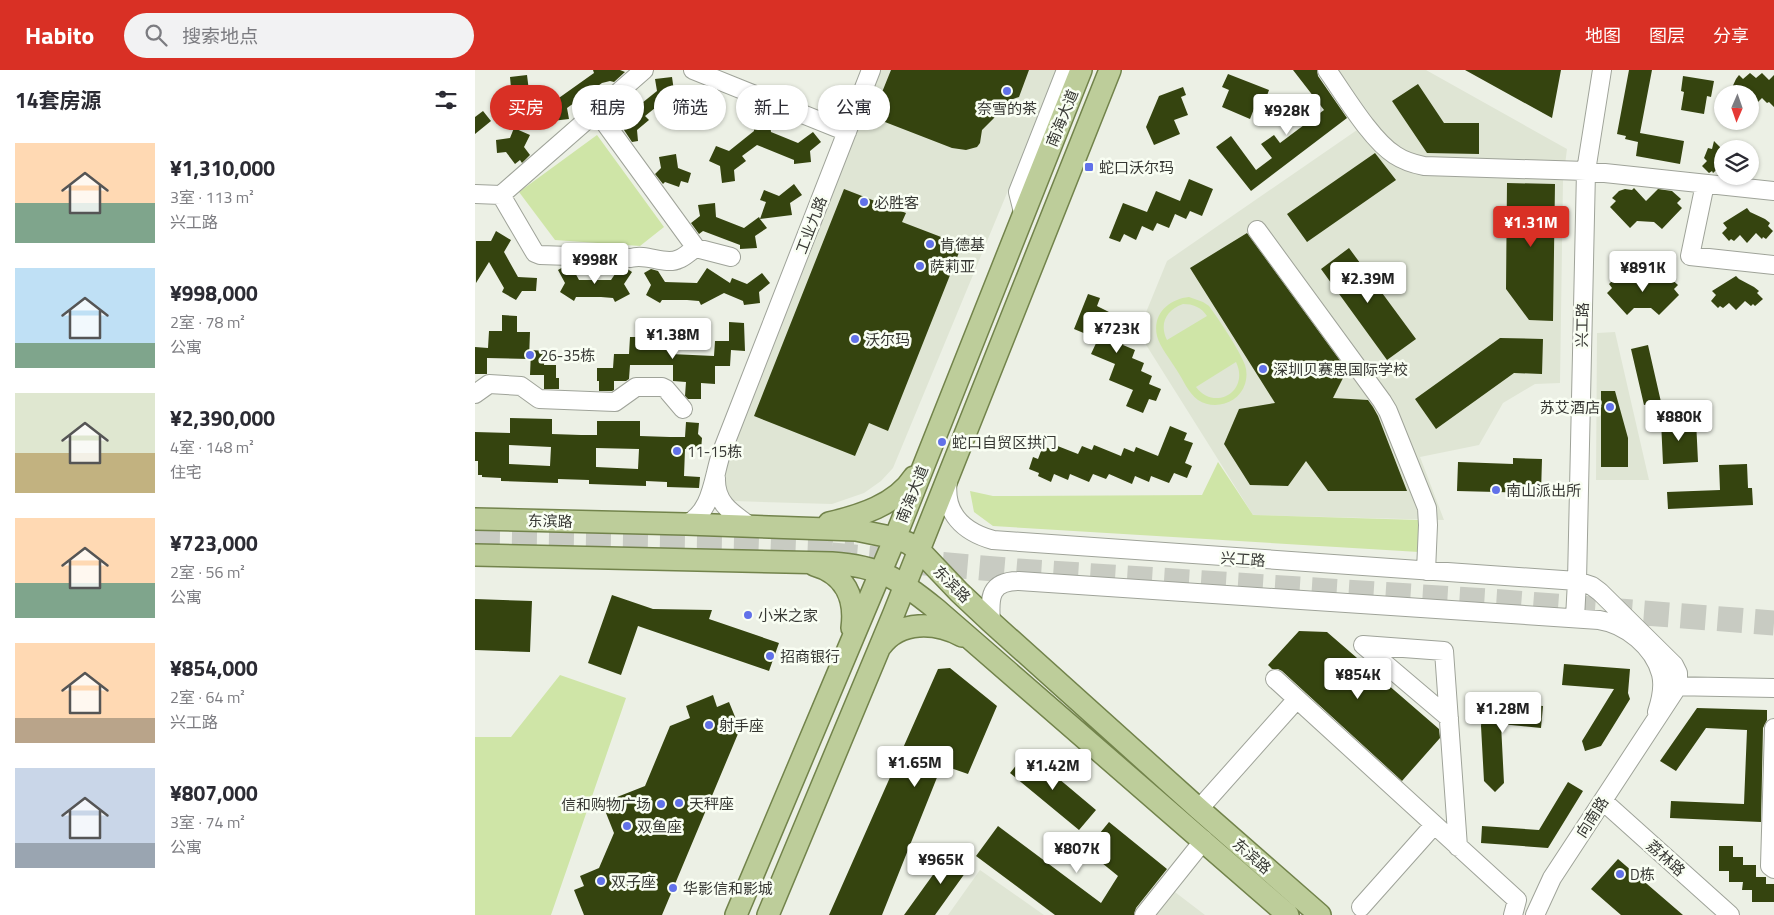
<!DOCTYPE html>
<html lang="zh">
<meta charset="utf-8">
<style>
:root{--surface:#fff;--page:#f2f2f3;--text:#2b2b33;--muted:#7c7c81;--accent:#d93025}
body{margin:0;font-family:"Titillium Web","Noto Sans SC",sans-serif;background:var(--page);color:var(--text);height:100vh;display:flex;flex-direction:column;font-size:19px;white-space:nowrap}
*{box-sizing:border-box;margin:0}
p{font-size:16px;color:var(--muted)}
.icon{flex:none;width:28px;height:28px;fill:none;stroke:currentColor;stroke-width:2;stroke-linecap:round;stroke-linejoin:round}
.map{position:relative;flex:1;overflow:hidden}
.sheet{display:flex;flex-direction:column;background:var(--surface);width:475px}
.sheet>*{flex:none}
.top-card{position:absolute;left:15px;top:15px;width:475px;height:45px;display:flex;gap:10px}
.needle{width:32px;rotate:182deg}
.tools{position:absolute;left:1239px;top:15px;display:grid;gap:10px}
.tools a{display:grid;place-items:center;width:45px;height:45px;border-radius:50%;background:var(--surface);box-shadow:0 1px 4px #0004;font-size:25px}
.price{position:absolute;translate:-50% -42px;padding:0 11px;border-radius:5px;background:#fff;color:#222;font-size:16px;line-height:32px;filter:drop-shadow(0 1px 2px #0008)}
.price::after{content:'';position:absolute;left:50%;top:30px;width:15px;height:11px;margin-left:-8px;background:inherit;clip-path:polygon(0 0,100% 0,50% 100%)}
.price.active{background:var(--accent);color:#fff}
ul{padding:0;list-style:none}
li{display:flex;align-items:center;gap:15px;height:125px;padding:0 15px}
li span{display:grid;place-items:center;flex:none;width:140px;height:100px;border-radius:0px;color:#555}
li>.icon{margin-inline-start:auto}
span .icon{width:60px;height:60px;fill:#fffc;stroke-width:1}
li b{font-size:21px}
h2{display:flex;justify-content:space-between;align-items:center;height:60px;padding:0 15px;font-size:21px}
.pill{padding:0 18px;border-radius:22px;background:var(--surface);box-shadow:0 1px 4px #0004;font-size:18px;line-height:45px}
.pill.active{background:var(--accent);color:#fff}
header{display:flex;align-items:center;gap:30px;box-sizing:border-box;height:70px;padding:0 25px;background:var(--accent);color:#fff}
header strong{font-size:24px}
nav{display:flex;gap:28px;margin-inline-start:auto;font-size:18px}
.search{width:350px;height:45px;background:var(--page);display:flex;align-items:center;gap:12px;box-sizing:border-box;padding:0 18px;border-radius:28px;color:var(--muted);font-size:19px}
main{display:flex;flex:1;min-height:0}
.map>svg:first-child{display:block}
</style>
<header>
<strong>Habito</strong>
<div class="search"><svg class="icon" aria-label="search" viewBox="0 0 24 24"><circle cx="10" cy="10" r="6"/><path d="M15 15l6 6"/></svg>搜索地点</div>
<nav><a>地图</a><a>图层</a><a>分享</a></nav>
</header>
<main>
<section class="sheet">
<h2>14套房源<svg class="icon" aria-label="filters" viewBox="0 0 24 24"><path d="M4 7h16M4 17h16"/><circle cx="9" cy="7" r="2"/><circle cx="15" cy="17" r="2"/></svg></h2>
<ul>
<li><span style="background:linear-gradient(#ffd9b3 60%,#7fa58c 0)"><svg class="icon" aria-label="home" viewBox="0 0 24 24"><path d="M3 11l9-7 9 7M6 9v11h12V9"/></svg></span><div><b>¥1,310,000</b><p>3室 · 113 m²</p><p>兴工路</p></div></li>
<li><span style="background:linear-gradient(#bfe0f5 75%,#7fa58c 0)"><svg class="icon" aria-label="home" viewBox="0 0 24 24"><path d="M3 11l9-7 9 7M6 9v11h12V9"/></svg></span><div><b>¥998,000</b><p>2室 · 78 m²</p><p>公寓</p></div></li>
<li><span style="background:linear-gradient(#dfe7d0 60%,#c2b280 0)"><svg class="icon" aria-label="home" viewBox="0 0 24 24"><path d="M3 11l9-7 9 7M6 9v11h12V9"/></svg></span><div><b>¥2,390,000</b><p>4室 · 148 m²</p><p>住宅</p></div></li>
<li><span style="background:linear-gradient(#ffd9b3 65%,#7fa58c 0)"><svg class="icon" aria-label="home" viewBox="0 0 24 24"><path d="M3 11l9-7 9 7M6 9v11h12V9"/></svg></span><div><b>¥723,000</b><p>2室 · 56 m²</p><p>公寓</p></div></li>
<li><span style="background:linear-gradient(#ffd9b3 75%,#b9a48a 0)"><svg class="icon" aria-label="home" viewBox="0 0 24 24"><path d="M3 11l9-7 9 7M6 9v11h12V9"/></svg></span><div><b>¥854,000</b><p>2室 · 64 m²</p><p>兴工路</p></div></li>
<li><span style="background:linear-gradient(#c9d6e8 75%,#9aa5b1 0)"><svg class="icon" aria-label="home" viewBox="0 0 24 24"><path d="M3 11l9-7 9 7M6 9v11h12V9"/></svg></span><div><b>¥807,000</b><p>3室 · 74 m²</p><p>公寓</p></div></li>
</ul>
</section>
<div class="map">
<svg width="1299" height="845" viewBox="0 0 1299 845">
<rect width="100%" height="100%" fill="#ecf0e5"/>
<!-- built -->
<path fill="#dfe5d4" d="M406 0H583L418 398 406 411 389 423 357 434 258 431 244 411Z
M863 0H951L1092 79 1088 111 1085 313 1060 314 1028 333 1004 375 945 387 969 450 778 445 663 262 692 191 898 49Z
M1140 262 1174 410H1121L1122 263Z
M505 800 569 845H473Z
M696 819 730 845H675Z"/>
<!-- green -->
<path fill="#cfe5a7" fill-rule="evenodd" d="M122 65 189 157 165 176 80 170 44 122Z
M714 227 728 232 734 236C743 248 765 281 770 295 772 301 772 307 770 314 764 333 740 341 723 330 713 323 708 309 701 299 695 289 685 277 682 266 677 244 694 229 714 227ZM708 234C718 234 726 237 732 246L692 270C684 254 691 240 708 234ZM761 292C775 321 740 342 721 317Z
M743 392 778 445 944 450V482L518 456 499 442 495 421 518 426 727 425Z
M85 605 151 628 76 845H0V667H36Z"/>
<!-- building -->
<path fill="#35440f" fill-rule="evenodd" d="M118 0H145L150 2 139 12 135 11 127 13 92 38 94 49 77 51 76 47 49 36 56 20 81 30 119 3Z
M416 0H554L544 27 527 33 519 48 507 60 505 73 502 77 491 80 477 78 397 47Z
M818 0H842L843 6 872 48 776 121 741 77 756 66 781 100 797 88 786 74 799 65 805 73 849 40Z
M990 0H1086L1077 48Z
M1154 0H1177L1165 63 1209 71 1205 94 1161 86 1163 72 1150 69 1151 66 1142 64Z
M1275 3 1281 8 1287 3 1294 10 1299 5V37L1294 32 1292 33 1287 28 1283 32H1279L1275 27V24H1254L1261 9 1264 5 1268 9Z
M753 4 794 20 789 34 782 31 775 49 747 37 754 20 747 17Z
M52 5 54 21 33 37 25 26 36 18 35 7Z
M1208 6 1239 11 1236 27 1232 26 1229 44 1206 40 1209 22 1206 21Z
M197 7 199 21 226 32 241 21 249 32 238 40 239 51 222 54V49L185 34 170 46 174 50 162 60 163 71 157 72 149 60 148 55 144 54 139 47 144 36 157 41 182 21 180 9Z
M943 14 969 53H1004V84L952 83 917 31Z
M708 17 711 25 706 27 713 45 699 50 705 64 679 75 671 57 684 26Z
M8 41 16 51 0 64V47Z
M294 48 296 62 323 73 338 62 346 72 335 81 336 92 319 94V90L282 75 267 86 271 91 259 100 260 111 247 113 245 96 234 91 241 76 254 81 279 61 278 50Z
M39 58 55 65 49 77 55 85 47 93 45 90 40 94 31 82 22 83 21 70 35 68Z
M1239 71 1248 80V94L1238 103 1237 101 1234 103 1227 96 1232 91 1229 88 1233 78 1237 79Z
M900 83 921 110 832 172 812 144Z
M201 84 203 98 216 103 213 113 206 111 204 117 190 112 188 114 180 104 186 98 184 87Z
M714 109 738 119 727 146 715 141 711 149 700 144 694 158 682 153 678 161 667 156 661 170 649 164 645 172 634 168 648 133 672 142 681 121 705 131Z
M1032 113 1080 114 1078 251 1054 250 1031 219Z
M319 114 327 125 315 133 317 145 285 149 292 158 280 166 282 178 265 179V175L228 161 224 164 216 153 225 146 223 135 240 133 241 147 269 158 284 147 285 149 291 132 285 130 289 120 304 126Z
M1159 118 1171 131 1183 119 1197 121 1206 129 1202 133 1207 138 1187 159 1179 152 1162 151 1155 158 1135 137 1141 131 1137 128 1144 121 1150 119 1157 120Z
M369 119 431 143 427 152 487 175 413 361 394 353 380 386 279 346Z
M1272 138 1275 142 1290 149 1295 153 1293 156 1298 161 1291 169 1288 167 1287 169 1281 163 1272 173 1265 165 1259 171 1256 169 1254 171 1247 163 1252 158 1248 153Z
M21 161 36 170 29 182 43 207 62 208 61 221H47L41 230 27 222 29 218 14 192 1 213V171H16Z
M772 163 872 300 858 328 893 330 898 337 903 346 932 421H853L831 391 813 416 775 415 749 374 764 339 800 333 715 198Z
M874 178 941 269 912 290 846 199Z
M90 196 97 197 104 210H136L144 198H151L157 202 149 214 155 224 140 232 138 228 126 227H101L99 231 85 222 90 213 83 200Z
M232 198 255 213 257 208 272 214 287 203 295 213 284 222 285 233 269 235 268 231 249 223 226 235 224 231 212 230H187L185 233 171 225 176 215 169 203 176 199 183 201 190 212 222 213Z
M1156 204 1168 217 1181 204 1183 207H1194L1203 215 1199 219 1204 225 1184 245 1176 238H1159L1152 245 1132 223 1137 218 1134 214 1141 207 1147 205 1154 206Z
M1261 206 1264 209 1279 217 1284 221 1282 223 1288 229 1280 236 1278 234 1276 236 1270 231 1261 240 1254 233 1248 238 1245 236 1243 238 1236 231 1241 225 1237 221Z
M613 224 625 228 622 236 634 242 631 249 642 254 639 262 652 267 648 275 660 280 657 288 669 293 666 301 677 306 674 314 686 319 681 331 674 329 668 343 651 336 658 320 634 310 640 294 616 284 623 269 599 259Z
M27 245 42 246V262H55L54 289 12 288V304H0V277L13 278 14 261H27Z
M254 252 269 253 270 281 256 280 255 296H240V314L226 313V329H213L210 326 211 312 198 311V295H155L154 309 151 311H139V320L137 321H124V311H122V298H138L139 284H154L155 267H169L170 253 185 254 184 268 197 269 196 284 239 286 240 271H254Z
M1025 268 1068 269 1067 304 1039 303 961 359 940 329Z
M1173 275 1186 332 1169 335 1156 279Z
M56 280 70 281 69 295H81V308H84V319H69V305H55Z
M1126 321H1140L1153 368V397H1126Z
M35 348 77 349V364L106 365H122V351H165V366L195 367H210L211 352 224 353 223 364 227 368 226 380 210 379 209 406 225 407 224 418 192 417V412L171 411V416L114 414V410L83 409V413L26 411V408L7 407V405H3V391H0V362L35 363ZM34 375 76 377 75 396 34 394ZM121 378 164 379 163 399 121 397Z
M1221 350 1223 392 1188 394 1186 351Z
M695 356 712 363 709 370 718 373 710 393 717 396 712 408 699 403 694 413 676 406 674 412 660 406 657 414 634 404 631 409 618 404 614 412 595 404 593 410 579 404 576 412 563 406 564 403 554 399 558 387 563 389 568 376 578 380 580 375 603 384 607 376 617 380 619 375 646 386 649 378 659 382 661 377 683 386Z
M1038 388 1067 389 1066 423 982 421 983 392 1038 394Z
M1272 394 1273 418H1277L1278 435 1193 439 1192 422 1245 420 1244 395Z
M137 525 178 539 237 540 234 549 304 573 294 601 163 556 146 605 113 593Z
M0 529 57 531 55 582 0 580Z
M824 561 852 562 964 659 965 668 927 711 807 601 803 599H797L793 595Z
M1089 594 1155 599 1153 623 1155 629 1126 676 1110 681 1107 671 1139 619 1087 615Z
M475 598 522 636 493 704 467 695 407 845H354L463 599Z
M238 625 242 637 254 632 265 659 187 845H109L99 820 109 816 105 806 124 798 139 763 131 743 141 739 137 729 170 716 195 656 215 648 211 636Z
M1008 631 1068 636 1066 658 1026 654 1029 713 1020 722 1009 711 1006 656Z
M1222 638 1292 640V650L1288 658 1286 752 1195 748 1196 731 1269 734 1272 660 1231 658 1201 701 1185 691Z
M552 682 621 740 604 760 535 703Z
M1093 712 1108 721 1073 778 1006 773 1007 756 1064 760Z
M634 752 692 799 661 838 659 845H580L501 786 523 756 626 833 643 806 611 780Z
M1244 776H1258V787H1268V795H1281V807H1291V814H1299V832H1277V820H1267L1268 812H1254V801H1244Z
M478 777 498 792 460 845H429Z
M1143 789 1208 845H1146L1116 819Z"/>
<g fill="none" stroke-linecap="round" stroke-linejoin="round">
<!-- highway-tunnel -->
<path stroke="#c8cbc2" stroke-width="25" stroke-dasharray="25 12" stroke-linecap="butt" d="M0 464 275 469 379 473
M357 485 543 501 1028 532 1299 553"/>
<!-- minor casing -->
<g stroke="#9fa399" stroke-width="20">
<path id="minor" d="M218 0 372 62
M852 0C869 24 896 70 920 85 929 91 939 94 949 96L1111 101 1299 121
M122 42 221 178
M1230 114 1215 186 1299 195
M0 124 26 125 60 183 65 185 156 188C172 183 190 196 204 189 210 187 215 181 221 178L256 187
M26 125 169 0
M549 146 543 122 591 0
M782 160 907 331 913 341 952 438 953 455 951 501
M0 324 14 314 46 316 64 329 140 332 161 317H187L191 319 208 339
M241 408C240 433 257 443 275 456
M473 410C468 443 489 462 518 470L1102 511 1117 516 1125 522 1199 595 1203 603V616L1077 808 1060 845
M211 454C237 443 238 408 246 384L396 0
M1100 548 1102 511 1111 101 1127 0
M516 552C514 527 515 511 544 511L1124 550C1151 554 1179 577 1186 604 1189 616 1186 630 1182 642
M800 609 1042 830 1038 845
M1193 616 1299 618
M974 648 888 575 969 581 983 777
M1299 658 1295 796 1299 799
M1128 731 1255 845
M724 739 822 629
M886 837 959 755
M669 845 729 770"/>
</g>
<!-- major casing -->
<g stroke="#72834b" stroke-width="24">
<path id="major" d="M0 449 211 454 381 460 420 468 433 473 445 481 484 522 516 552 724 739 845 845
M354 453C384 446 421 435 439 407
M0 485 357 493C405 496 424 509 461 539L813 845
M339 495C370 504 381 527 377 558
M406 576C425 550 461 552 487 566
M261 845 420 468 606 0
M293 845 419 543 635 0"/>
</g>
<!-- minor -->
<use href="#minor" stroke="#fff" stroke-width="18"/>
<!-- major -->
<use href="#major" stroke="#bdcd9a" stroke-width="21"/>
</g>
<!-- markers -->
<g fill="#6171e9" stroke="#f9fef3" stroke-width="2">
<circle cx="532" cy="21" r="5"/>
<rect x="609" y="92" width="10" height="10" rx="2.5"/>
<circle cx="389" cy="132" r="5"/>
<circle cx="455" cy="174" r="5"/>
<circle cx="445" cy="196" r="5"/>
<circle cx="380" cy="269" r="5"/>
<circle cx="55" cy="285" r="5"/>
<circle cx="788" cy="299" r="5"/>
<circle cx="1135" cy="337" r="5"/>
<circle cx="467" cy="372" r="5"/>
<circle cx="202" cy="381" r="5"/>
<circle cx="1021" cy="420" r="5"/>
<circle cx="273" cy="545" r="5"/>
<circle cx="295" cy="586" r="5"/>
<circle cx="234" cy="655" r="5"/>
<circle cx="204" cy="733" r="5"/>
<circle cx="186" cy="734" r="5"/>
<circle cx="152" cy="756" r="5"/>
<circle cx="1145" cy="804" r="5"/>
<circle cx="126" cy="811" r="5"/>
<circle cx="198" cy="818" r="5"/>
</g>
<g text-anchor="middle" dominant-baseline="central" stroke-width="5" stroke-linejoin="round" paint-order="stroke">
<!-- poi labels -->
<g font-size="15" fill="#373834" stroke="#f9fef3" text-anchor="start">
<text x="532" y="38" text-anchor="middle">奈雪的茶</text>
<text x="624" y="97">蛇口沃尔玛</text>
<text x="399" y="132">必胜客</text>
<text x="465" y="174">肯德基</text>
<text x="455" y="196">萨莉亚</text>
<text x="390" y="269">沃尔玛</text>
<text x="65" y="285">26-35栋</text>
<text x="798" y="299">深圳贝赛思国际学校</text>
<text x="1125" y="337" text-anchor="end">苏艾酒店</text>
<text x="477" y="372">蛇口自贸区拱门</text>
<text x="212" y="381">11-15栋</text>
<text x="1031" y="420">南山派出所</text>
<text x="283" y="545">小米之家</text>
<text x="305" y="586">招商银行</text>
<text x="244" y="655">射手座</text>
<text x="214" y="733">天秤座</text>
<text x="176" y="734" text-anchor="end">信和购物广场</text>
<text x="162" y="756">双鱼座</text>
<text x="1155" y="804">D栋</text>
<text x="136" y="811">双子座</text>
<text x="208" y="818">华影信和影城</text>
</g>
<!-- street labels -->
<g font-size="15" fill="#373834" stroke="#f9fef3">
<text transform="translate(587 48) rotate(-68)">南海大道</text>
<text transform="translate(336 155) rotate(-69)">工业九路</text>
<text transform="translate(1107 255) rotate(-89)">兴工路</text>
<text transform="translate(437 424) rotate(-68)">南海大道</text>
<text transform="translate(75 451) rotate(1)">东滨路</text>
<text transform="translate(768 489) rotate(4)">兴工路</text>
<text transform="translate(477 514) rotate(45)">东滨路</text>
<text transform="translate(1117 747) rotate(-57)">向南路</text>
<text transform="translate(777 786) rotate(41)">东滨路</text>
<text transform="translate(1191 788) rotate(42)">荔林路</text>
</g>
</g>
</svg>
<div class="tools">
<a><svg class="needle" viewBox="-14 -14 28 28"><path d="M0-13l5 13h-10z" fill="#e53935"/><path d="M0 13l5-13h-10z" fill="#7c7c81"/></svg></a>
<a><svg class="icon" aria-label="layers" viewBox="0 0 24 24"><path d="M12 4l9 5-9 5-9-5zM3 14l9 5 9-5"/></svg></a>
</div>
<b class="price" style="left:812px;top:66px">¥928K</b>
<b class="price active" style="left:1056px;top:178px">¥1.31M</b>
<b class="price" style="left:120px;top:215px">¥998K</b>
<b class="price" style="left:1168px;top:223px">¥891K</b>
<b class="price" style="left:893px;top:234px">¥2.39M</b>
<b class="price" style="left:642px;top:284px">¥723K</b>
<b class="price" style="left:198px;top:290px">¥1.38M</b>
<b class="price" style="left:1204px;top:372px">¥880K</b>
<b class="price" style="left:883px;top:630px">¥854K</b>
<b class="price" style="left:1028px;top:664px">¥1.28M</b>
<b class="price" style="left:440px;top:718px">¥1.65M</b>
<b class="price" style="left:578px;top:721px">¥1.42M</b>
<b class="price" style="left:602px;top:804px">¥807K</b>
<b class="price" style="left:466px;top:815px">¥965K</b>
<div class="top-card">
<a class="pill active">买房</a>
<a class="pill">租房</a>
<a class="pill">筛选</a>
<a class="pill">新上</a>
<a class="pill">公寓</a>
</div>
</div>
</main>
